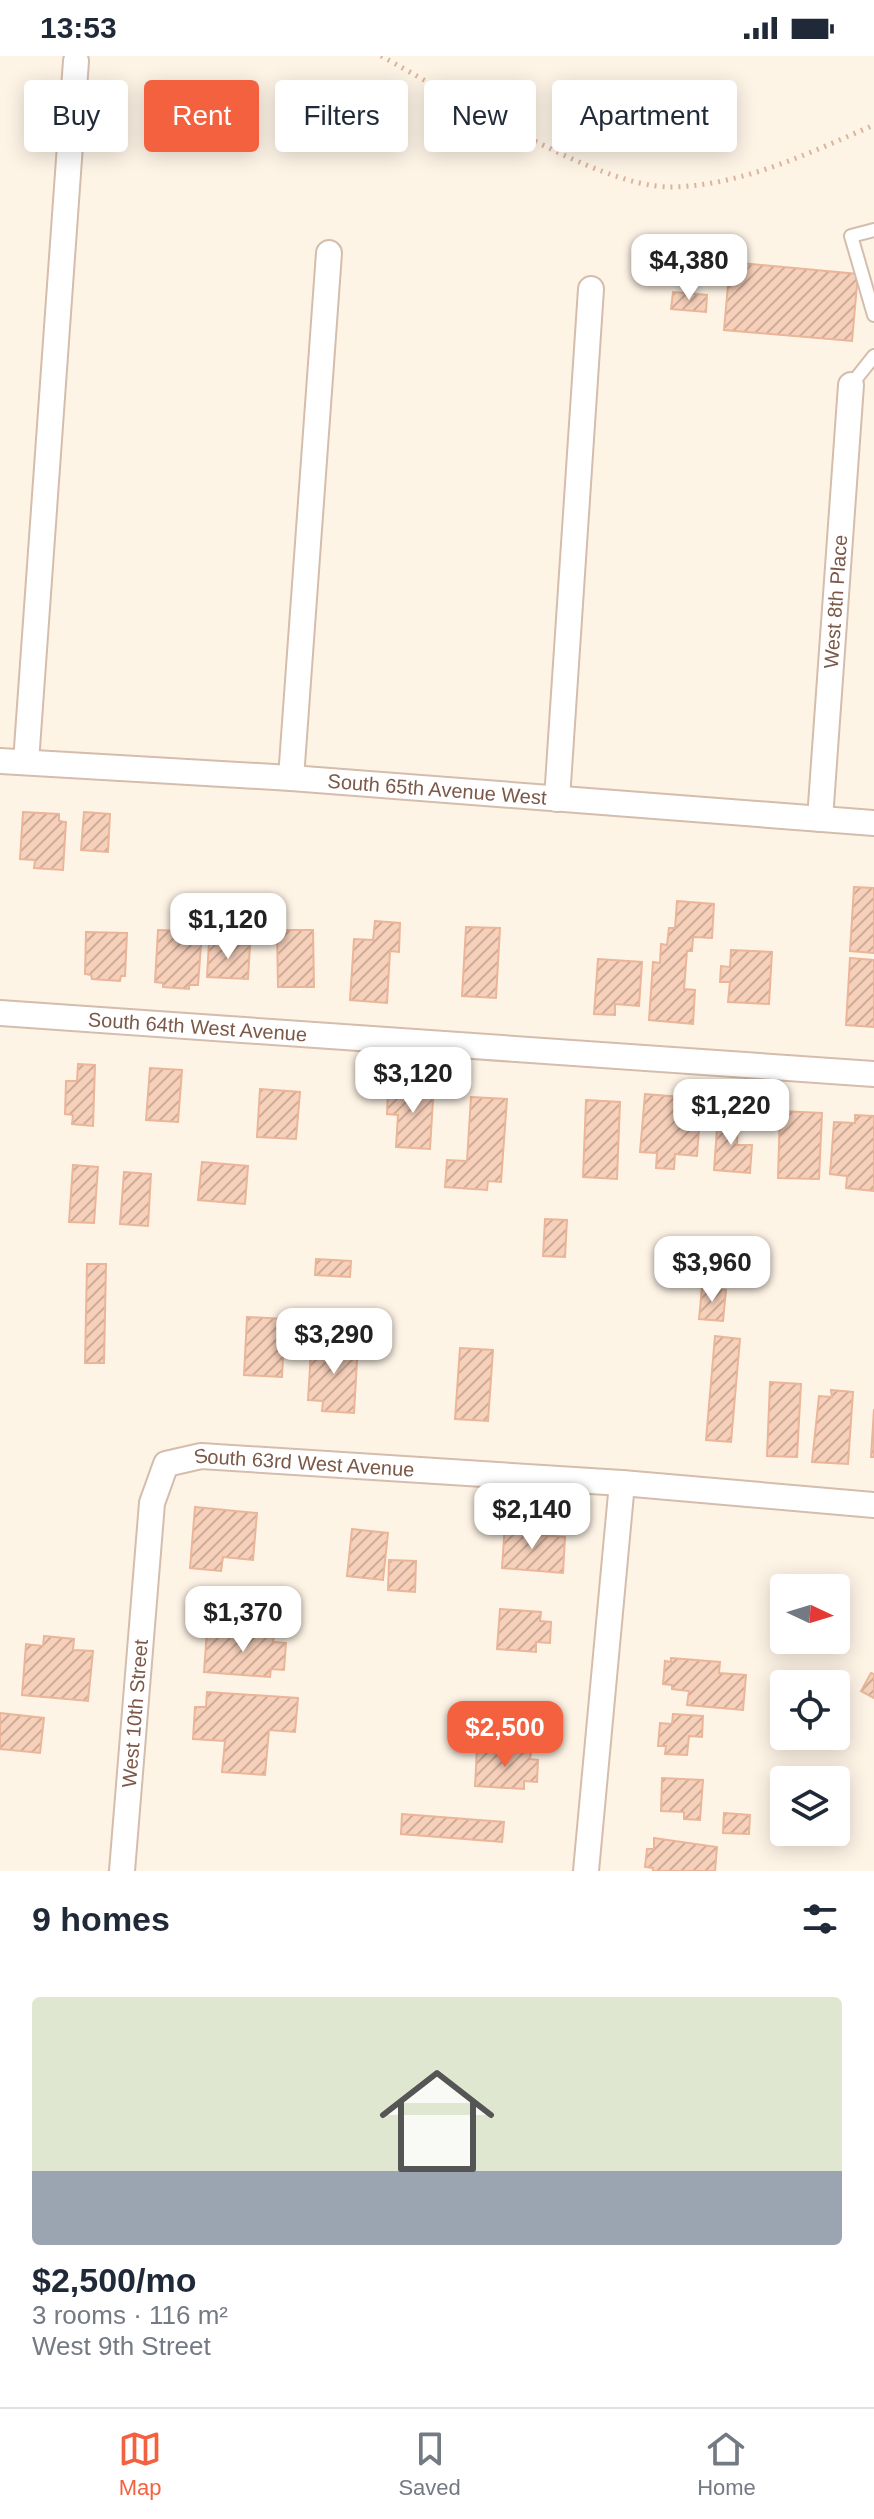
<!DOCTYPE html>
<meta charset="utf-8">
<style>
:root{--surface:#fff;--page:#f6f6f7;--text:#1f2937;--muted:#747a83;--line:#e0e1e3;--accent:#f4613f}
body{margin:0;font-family:Arial,sans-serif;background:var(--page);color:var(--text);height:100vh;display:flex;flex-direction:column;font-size:30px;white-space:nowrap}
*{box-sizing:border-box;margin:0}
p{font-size:26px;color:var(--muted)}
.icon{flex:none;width:44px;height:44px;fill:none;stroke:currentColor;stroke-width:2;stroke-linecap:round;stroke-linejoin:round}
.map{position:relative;height:1815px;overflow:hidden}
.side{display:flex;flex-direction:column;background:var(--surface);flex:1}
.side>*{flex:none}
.guide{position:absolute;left:24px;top:24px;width:826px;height:72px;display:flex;gap:16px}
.needle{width:52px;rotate:94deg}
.buttons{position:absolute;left:770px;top:1518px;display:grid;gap:16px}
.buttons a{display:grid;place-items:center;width:80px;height:80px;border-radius:8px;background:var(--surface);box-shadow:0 4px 20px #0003;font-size:40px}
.price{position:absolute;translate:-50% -68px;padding:0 18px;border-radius:16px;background:#fff;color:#222;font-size:26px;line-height:52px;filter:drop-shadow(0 2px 4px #0008)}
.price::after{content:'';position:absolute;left:50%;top:48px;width:24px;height:18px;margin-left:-12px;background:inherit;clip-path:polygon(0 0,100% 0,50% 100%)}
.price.selected{background:var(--accent);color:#fff}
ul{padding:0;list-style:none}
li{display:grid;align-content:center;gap:16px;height:424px;padding:0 32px}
li span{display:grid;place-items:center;height:248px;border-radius:8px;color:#555}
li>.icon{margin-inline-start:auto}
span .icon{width:144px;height:144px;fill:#fffc;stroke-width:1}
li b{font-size:34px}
h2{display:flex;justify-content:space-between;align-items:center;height:96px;padding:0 32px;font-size:34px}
.pill{padding:0 28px;border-radius:8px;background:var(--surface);box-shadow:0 4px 20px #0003;font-size:28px;line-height:72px}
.pill.selected{background:var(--accent);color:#fff}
.status{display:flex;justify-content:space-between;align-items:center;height:56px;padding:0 40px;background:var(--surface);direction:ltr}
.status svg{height:22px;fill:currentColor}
.dock{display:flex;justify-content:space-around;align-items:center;height:112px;border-top:2px solid var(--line);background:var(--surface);font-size:22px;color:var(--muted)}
.dock a{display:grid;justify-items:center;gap:4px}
.dock .selected{color:var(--accent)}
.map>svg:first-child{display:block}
</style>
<div class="status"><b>13:53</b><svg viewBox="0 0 49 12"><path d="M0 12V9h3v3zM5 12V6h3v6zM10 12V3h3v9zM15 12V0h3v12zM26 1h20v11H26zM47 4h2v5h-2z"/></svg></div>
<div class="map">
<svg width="874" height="1815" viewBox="0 0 874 1815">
<defs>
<pattern id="building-hatch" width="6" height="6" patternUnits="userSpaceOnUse" patternTransform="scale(2)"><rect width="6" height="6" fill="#f7d0ba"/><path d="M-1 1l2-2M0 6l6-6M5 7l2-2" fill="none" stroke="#cdac99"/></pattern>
</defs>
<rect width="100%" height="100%" fill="#fef4e6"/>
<!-- building -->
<path fill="url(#building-hatch)" stroke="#ebb599" stroke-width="2" d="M730 206 858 218 852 285 724 274Z
M673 236 707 239 706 256 671 253Z
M23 756 59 758V765L66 766 63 814 34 812 35 804 20 803Z
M84 756 110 758 108 796 81 794Z
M854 831 874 832V897L850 895Z
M677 845 714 848 712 882 693 881 692 895H687L684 933 695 934 693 968 649 964 653 906 660 907 661 888 667 889 669 872H675Z
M375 865 400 867 399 896 390 895 387 947 350 944 354 883 373 884Z
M466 871 500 872 496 942 462 940Z
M158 874 202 876 198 929H189V933L163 931V927L155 926Z
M277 874H313L314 931H278Z
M86 876 127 877 125 920H121L120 925 92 923 91 919 85 918Z
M209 886 250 889 248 923 207 921Z
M731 894 772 896 769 948 728 946 730 926H720L721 910 730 911Z
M850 902 874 904V971L846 969Z
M598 903 642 906 639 950 615 948V959L594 958Z
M78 1008 95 1009 93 1070 72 1068 73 1059 65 1058 66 1025H77Z
M150 1012 182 1014 178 1066 146 1064Z
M414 1025 434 1027 430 1093 396 1091 398 1059 387 1058 388 1033 413 1035Z
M260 1033 300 1036 296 1083 257 1081Z
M645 1038 681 1041 680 1058 700 1059 697 1100 675 1098 674 1113 656 1112 657 1097 640 1096Z
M471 1041 507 1043 501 1126 488 1125 487 1134 445 1131 447 1104 467 1105Z
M586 1044 620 1046 617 1123 583 1121Z
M780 1055 822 1057 819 1123 778 1122Z
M718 1059 738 1060 737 1089H752L750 1117 714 1114Z
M855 1059 874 1060V1135L846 1132 847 1120 830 1118 834 1066 855 1067Z
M202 1106 248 1110 245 1148 198 1144Z
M73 1109 98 1111 94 1167 69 1166Z
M124 1116 151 1118 148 1170 120 1168Z
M545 1163 567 1164 565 1201 543 1200Z
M316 1203 351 1205 350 1221 315 1219Z
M87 1208H106L104 1307H85Z
M702 1232 726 1234 723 1265 699 1263Z
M247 1261 285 1263 282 1321 244 1319Z
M715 1280 740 1283 731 1386 706 1384Z
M323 1285 358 1287 354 1357 322 1355 323 1345 308 1344 311 1295H322Z
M460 1292 493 1294 488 1365 455 1363Z
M770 1326 801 1328 797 1401 767 1400Z
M831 1334 853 1336 848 1408 812 1406 819 1340 832 1341Z
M874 1353V1401H871Z
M195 1451 257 1457 253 1504 223 1501 221 1515 190 1512Z
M505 1467 527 1469V1478L565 1481 563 1517 502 1512Z
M352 1473 388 1477 383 1524 347 1520Z
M389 1504 416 1505 415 1536 388 1534Z
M500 1553 541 1556 540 1565 551 1566 550 1587 536 1586V1596L497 1593Z
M207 1575 274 1580 273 1586 286 1587 284 1614 271 1613 270 1621 204 1616Z
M44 1580 74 1583 73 1594 93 1595 88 1645 22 1639 26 1588 43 1590Z
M671 1602 720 1606 719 1617 746 1619 743 1654 687 1649 689 1635 672 1633V1629L663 1628 665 1605 671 1606Z
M871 1617 874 1618V1642L861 1635Z
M207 1636 298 1642 295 1676 269 1674 265 1719 222 1716 225 1685 193 1683 195 1651H206Z
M0 1657 44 1662 40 1697 0 1693Z
M673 1658 703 1660 702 1681 689 1680 687 1699 665 1698 666 1690H658L660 1667 672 1668Z
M477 1692 531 1696 530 1703 538 1704 537 1726 524 1725V1733L475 1730Z
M662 1722 703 1724 700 1764 684 1763V1756L661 1755Z
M724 1757 750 1759 749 1778 723 1777Z
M402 1758 504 1766 502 1786 401 1778Z
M654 1782 717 1791 715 1815H653V1812L645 1811 647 1793H654Z"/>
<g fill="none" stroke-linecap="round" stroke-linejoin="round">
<!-- service casing -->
<g stroke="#d4bdad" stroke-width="16">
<path id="service" d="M874 174 851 180 874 259
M851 329 874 300"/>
</g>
<!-- minor casing -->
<g stroke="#d4bdad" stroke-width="28">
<g id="minor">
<path id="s1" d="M0 705 291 722 874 767"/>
<path d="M26 706 76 5"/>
<path d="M291 722 329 197"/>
<path d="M557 743 591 233"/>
<path id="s2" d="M820 763 851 329"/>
<path id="s3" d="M0 957 874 1018"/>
<path id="s4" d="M122 1815 152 1447 166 1408 201 1400 622 1427 874 1449"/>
<path d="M586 1815 622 1427"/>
</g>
</g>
<!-- path -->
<path stroke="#dcb39d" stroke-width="5" stroke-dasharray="2 6" stroke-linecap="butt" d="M381 0C450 37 596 131 670 131 742 130 809 97 874 69"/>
<!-- service -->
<use href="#service" stroke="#fff" stroke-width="12"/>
<!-- minor -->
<use href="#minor" stroke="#fff" stroke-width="24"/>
</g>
<g text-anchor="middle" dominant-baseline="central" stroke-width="6" stroke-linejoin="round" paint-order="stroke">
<!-- street labels -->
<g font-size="20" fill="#7b5847" stroke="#fff8ee">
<text stroke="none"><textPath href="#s2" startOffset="218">West 8th Place</textPath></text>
<text stroke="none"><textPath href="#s1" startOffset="438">South 65th Avenue West</textPath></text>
<text stroke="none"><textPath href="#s3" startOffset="198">South 64th West Avenue</textPath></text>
<text stroke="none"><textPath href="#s4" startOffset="550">South 63rd West Avenue</textPath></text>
<text stroke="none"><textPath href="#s4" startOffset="158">West 10th Street</textPath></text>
</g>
</g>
</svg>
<div class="buttons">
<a><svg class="needle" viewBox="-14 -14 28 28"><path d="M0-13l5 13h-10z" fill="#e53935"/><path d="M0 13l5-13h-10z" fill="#747a83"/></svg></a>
<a><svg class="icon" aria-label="locate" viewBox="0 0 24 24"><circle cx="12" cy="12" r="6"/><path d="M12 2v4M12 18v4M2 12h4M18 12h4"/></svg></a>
<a><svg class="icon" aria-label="layers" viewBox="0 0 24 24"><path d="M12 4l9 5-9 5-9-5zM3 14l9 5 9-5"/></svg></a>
</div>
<b class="price" style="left:689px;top:246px">$4,380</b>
<b class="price" style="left:228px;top:905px">$1,120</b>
<b class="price" style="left:413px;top:1059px">$3,120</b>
<b class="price" style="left:731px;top:1091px">$1,220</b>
<b class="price" style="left:712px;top:1248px">$3,960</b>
<b class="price" style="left:334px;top:1320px">$3,290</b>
<b class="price" style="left:532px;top:1495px">$2,140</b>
<b class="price" style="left:243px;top:1598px">$1,370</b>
<b class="price selected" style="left:505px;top:1713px">$2,500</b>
<div class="guide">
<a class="pill">Buy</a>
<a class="pill selected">Rent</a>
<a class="pill">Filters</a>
<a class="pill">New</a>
<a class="pill">Apartment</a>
</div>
</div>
<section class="side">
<h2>9 homes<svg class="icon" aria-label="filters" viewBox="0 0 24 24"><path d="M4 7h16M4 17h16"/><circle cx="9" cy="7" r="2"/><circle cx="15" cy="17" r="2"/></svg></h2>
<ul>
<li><span style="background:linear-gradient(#dfe7d0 70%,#9aa5b1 0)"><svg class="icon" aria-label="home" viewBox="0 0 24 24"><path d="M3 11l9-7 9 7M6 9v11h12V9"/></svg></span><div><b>$2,500/mo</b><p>3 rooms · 116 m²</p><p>West 9th Street</p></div></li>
</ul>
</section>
<nav class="dock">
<a class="selected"><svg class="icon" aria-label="map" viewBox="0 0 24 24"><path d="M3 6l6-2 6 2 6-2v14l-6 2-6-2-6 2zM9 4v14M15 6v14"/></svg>Map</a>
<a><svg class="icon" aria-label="saved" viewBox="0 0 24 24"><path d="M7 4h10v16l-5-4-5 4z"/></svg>Saved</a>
<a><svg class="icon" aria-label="home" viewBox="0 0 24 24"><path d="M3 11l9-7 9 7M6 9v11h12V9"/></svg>Home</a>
</nav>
